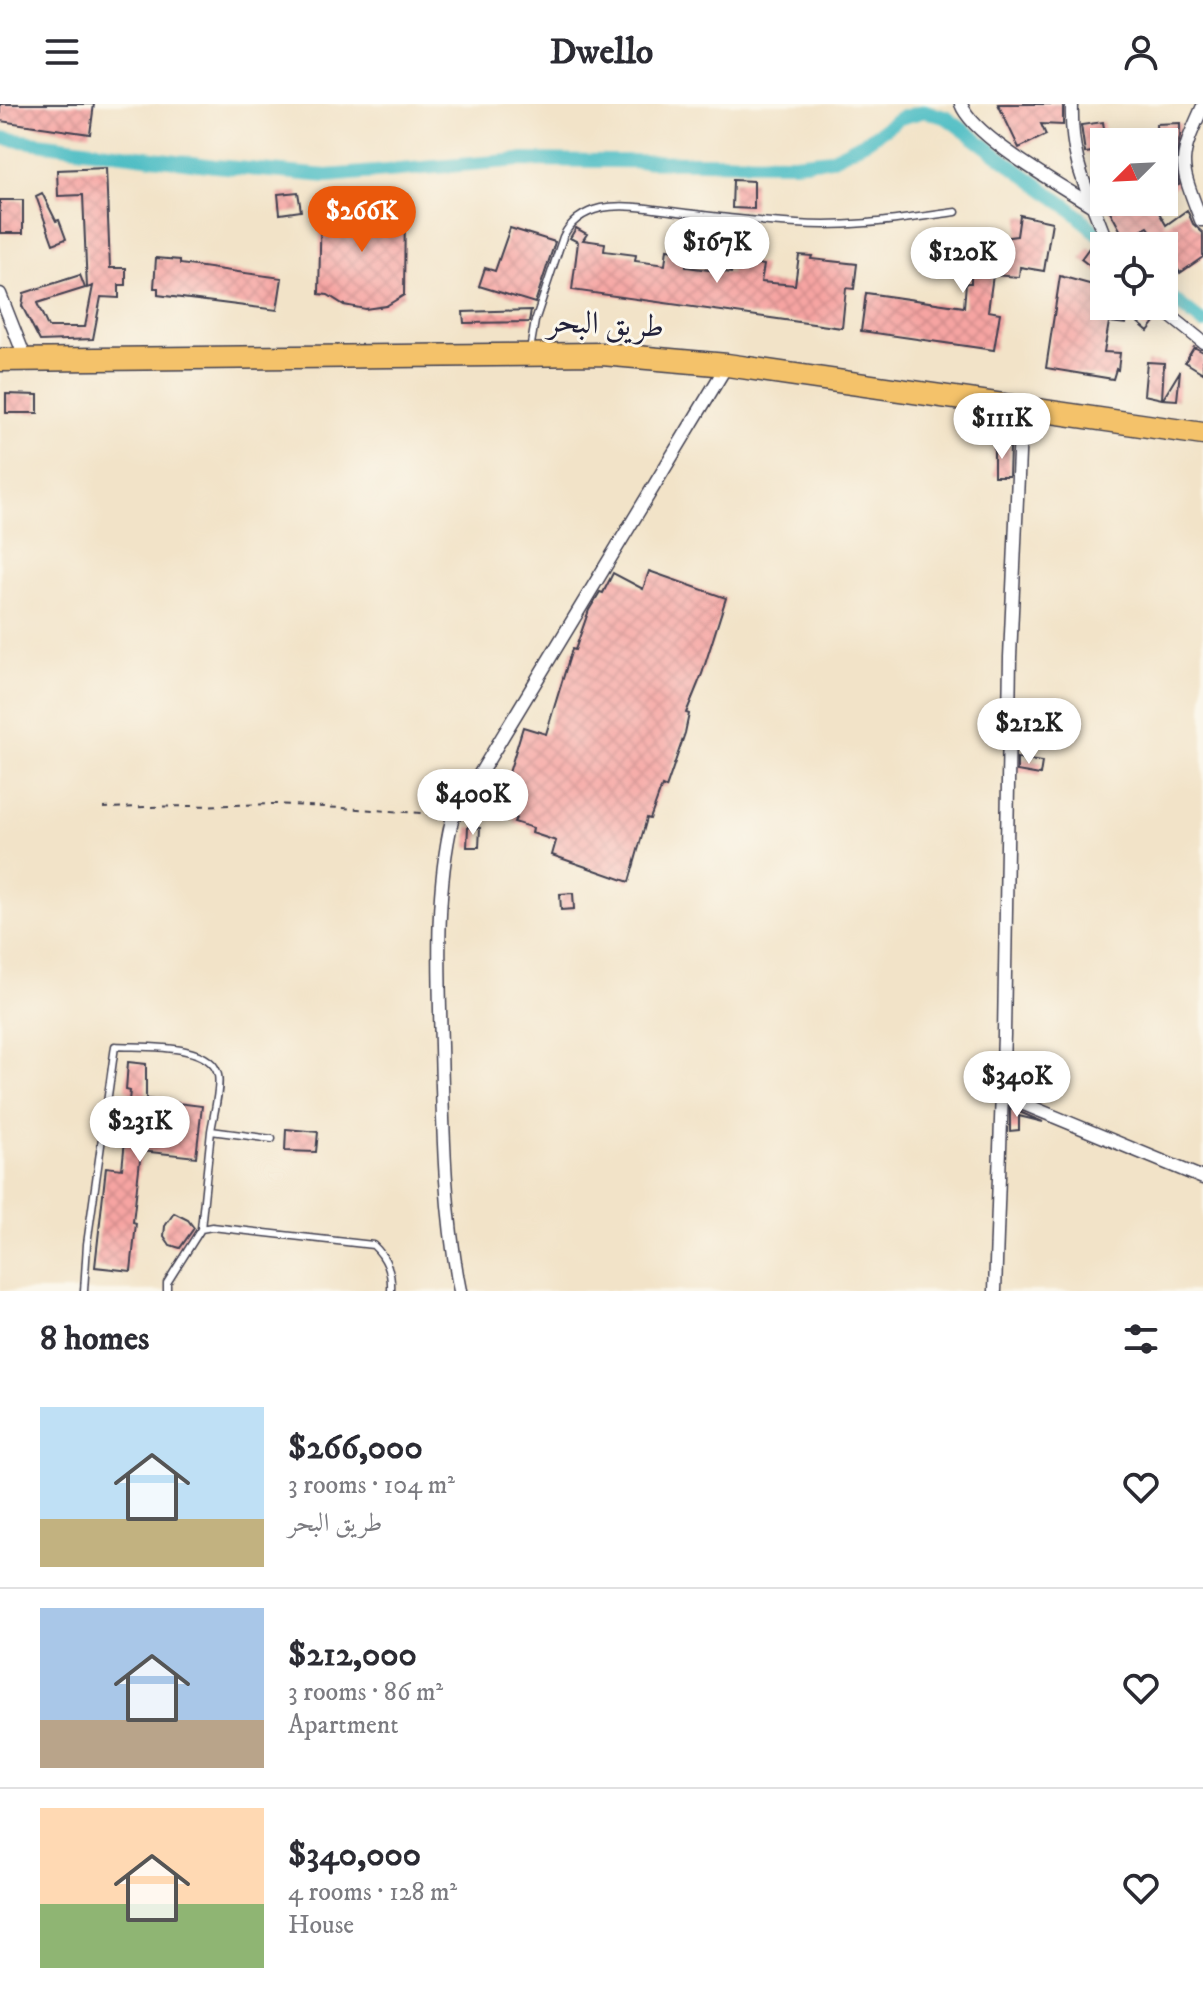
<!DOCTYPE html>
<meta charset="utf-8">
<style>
:root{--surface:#fff;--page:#f7f7f7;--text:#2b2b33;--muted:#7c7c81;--line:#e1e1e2;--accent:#ea580c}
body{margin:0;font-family:"IM FELL DW Pica",Amiri,serif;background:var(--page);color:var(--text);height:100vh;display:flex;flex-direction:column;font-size:30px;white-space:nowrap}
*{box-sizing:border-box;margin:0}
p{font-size:26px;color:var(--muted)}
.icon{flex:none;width:44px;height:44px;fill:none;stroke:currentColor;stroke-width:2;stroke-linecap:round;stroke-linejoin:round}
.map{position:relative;height:1187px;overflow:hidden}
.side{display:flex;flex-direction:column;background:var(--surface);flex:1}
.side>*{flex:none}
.needle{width:52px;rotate:246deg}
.buttons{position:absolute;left:1090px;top:24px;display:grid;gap:16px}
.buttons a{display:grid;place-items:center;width:88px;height:88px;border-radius:0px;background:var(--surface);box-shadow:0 4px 20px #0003;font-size:40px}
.price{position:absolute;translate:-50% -68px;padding:0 18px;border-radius:28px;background:#fff;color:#222;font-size:26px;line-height:52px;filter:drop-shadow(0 2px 4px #0008)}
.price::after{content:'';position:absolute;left:50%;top:48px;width:24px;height:18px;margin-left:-12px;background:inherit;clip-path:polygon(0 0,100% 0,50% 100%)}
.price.on{background:var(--accent);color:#fff}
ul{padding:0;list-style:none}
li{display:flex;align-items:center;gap:24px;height:200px;padding:0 40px}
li+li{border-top:2px solid var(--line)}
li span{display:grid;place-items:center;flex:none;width:224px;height:160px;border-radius:0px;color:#555}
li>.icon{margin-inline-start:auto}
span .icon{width:96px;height:96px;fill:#fffc;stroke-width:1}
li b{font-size:34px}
h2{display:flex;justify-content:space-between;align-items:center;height:96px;padding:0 40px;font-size:34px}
header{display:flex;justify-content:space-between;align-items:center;height:104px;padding:0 40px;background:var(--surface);font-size:36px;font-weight:800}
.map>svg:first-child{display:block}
</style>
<header><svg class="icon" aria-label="menu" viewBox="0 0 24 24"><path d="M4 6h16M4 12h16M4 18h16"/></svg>Dwello<svg class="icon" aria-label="person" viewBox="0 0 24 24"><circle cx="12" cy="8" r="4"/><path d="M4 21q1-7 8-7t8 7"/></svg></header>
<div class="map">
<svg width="1203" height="1187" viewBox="0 0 1203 1187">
<defs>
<pattern id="building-cross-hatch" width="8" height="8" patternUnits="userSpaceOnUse" patternTransform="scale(2)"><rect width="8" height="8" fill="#f6a4a2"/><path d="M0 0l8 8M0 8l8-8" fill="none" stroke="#d38d8c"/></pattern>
</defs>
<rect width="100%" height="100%" fill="#fbf7ec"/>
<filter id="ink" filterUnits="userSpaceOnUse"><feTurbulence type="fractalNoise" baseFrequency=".0125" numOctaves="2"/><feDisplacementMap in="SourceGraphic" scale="16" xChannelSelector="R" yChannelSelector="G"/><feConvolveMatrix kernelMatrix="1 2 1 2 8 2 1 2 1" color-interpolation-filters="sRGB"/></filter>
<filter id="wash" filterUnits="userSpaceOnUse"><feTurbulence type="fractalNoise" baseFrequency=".006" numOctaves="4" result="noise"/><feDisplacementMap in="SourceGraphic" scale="32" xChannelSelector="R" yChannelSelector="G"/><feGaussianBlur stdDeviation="1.8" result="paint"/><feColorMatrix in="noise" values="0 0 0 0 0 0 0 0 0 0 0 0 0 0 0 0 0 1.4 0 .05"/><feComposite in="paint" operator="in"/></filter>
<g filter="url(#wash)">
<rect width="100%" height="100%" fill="#f2e3c8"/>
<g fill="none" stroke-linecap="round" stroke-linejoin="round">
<!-- canal -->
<path stroke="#4ebdc4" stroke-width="14" d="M0 34 215 62 327 72 520 56 794 59 831 55 868 36 900 14 925 7 947 14 1072 106 1108 139
M1164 188 1203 219"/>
</g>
<g id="blocks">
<!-- building -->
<path fill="url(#building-cross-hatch)" d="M0 0H94L90 30 0 17Z
M998 0H1063V21L1041 20 1046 31 1019 44Z
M1103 18 1106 38H1104V77L1101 78 1092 48 1085 49 1081 21Z
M1180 19V32L1176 53H1173L1179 81 1164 87V38H1157L1156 20Z
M106 64 110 164H126V181H119V194L101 193 93 235 40 237 22 202 24 189 80 171 85 184 37 199 48 223H85L93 182 87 184 83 91 58 92 57 66Z
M733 76 754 77V105L732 104Z
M298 88 301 107 280 110 278 90Z
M42 89 56 117 59 116 66 135 53 140 36 92Z
M0 96H23V129H0Z
M1105 98H1153L1166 121 1187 106 1193 120 1203 129V153L1180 169 1164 142H1161L1148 123 1125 135Z
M321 100 405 102 404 191 386 202 365 205 344 201 328 191 319 190Z
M1020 111 1052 118 1044 167 1020 163 1019 173 993 171 988 207 1000 209 994 246 861 227 866 189 964 203 966 179H971V171L979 172 974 147 993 143 992 135 1017 132Z
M510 124 555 138 535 199 479 182 485 164 495 167Z
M576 124 587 130 583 136 605 139 604 147 636 151 635 157 665 161 667 145 688 148 686 163 731 169 733 156 764 161 761 178 795 181 799 151 812 152 811 155 857 160 854 185 846 184 842 224 572 186 578 138 570 134Z
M1089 144 1104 156V173L1081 155Z
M156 154 180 156V160L282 174 277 206 158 191V184H154Z
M1060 172 1104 184V202H1149L1158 214 1148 227 1128 210 1126 220 1109 218 1104 248 1120 249 1118 266 1116 265 1113 275 1046 264Z
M531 206 529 218 464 219 463 208Z
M1194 243 1203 248V269L1185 258Z
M1147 258 1164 259 1162 295 1144 291Z
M1180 267 1177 296 1163 295Z
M6 290 38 291V309H6Z
M994 343H1010L1009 372H994Z
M649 467 726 494 702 570 686 609 689 610 685 629 666 684 662 682 650 715 647 714 629 778 552 751 556 737 532 729 533 724 514 718 516 714 497 708 523 623 546 630 572 545 575 546 589 506 600 488 603 489 613 469 643 485Z
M1017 654 1042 658 1040 671 1017 667Z
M468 723 480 724 479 743H467Z
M573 789 574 805 561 806 560 790Z
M128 958 146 960V995L202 1002 196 1053 141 1047 133 1118 136 1119 131 1167 95 1163 106 1063 122 1065 130 987 126 986Z
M1010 1004 1043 1018 1019 1012V1026L1010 1027Z
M286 1025 318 1028 316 1048 285 1047Z
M174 1109 188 1116 194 1124 180 1144 170 1141 164 1132 165 1122Z"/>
</g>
</g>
<g filter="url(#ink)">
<use href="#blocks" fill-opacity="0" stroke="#413f50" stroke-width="2"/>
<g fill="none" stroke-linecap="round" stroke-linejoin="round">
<!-- lane casing -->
<g stroke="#413f50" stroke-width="9">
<path id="lane" d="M530 246 535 217 563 133C570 118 584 108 601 104 628 99 659 106 686 109 723 113 760 118 797 120 851 124 903 115 956 108
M201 1125 211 1027 272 1035
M84 1187 87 1140 115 942C142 944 211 938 218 971 221 984 213 1013 211 1027
M167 1187V1179L201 1125 212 1123 373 1141C387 1154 392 1168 391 1187"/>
</g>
<!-- street casing -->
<g stroke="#413f50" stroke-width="15">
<path id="street" d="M961 0C973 33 1060 81 1091 101
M1072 0C1070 61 1089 87 1108 142
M1203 2C1177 59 1179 58 1201 116H1203
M0 190 26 256
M1158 202 1203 238
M1002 991 1203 1074
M460 1187C444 1107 443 1023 441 942 439 868 435 788 452 716L727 261
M995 1187 1004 931 1010 553 1021 304"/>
</g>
<!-- highway casing -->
<g stroke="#413f50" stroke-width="25">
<path id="highway" d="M0 256 602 250 727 261 1203 330"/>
</g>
<!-- path -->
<path stroke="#413f50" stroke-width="2" stroke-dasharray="6 6" stroke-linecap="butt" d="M103 704 276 700 422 709 438 712"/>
<!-- lane -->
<use href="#lane" stroke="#fff" stroke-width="6"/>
<!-- street -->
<use href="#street" stroke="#fff" stroke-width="12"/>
<!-- highway -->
<use href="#highway" stroke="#f4c26a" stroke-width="22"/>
</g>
</g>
<g text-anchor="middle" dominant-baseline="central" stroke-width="6" stroke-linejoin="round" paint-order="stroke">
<!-- street labels -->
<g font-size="32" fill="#22223b" stroke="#fbf7ec">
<text transform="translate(606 221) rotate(3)">طريق البحر</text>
</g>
</g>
</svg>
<div class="buttons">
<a><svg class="needle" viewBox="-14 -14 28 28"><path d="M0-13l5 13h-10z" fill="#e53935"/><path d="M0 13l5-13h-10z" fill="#7c7c81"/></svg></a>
<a><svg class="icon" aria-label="locate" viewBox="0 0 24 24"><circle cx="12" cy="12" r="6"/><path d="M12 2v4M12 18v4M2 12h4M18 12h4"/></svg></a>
</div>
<b class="price on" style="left:362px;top:150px">$266K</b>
<b class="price" style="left:717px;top:181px">$167K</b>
<b class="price" style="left:963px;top:191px">$120K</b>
<b class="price" style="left:1002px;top:357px">$111K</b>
<b class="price" style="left:1029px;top:662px">$212K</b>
<b class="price" style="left:473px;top:733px">$400K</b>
<b class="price" style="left:1017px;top:1015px">$340K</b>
<b class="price" style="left:140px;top:1060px">$231K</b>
</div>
<section class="side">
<h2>8 homes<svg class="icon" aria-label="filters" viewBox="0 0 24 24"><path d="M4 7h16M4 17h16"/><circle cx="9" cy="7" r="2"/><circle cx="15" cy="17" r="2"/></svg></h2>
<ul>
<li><span style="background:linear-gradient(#bfe0f5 70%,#c2b280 0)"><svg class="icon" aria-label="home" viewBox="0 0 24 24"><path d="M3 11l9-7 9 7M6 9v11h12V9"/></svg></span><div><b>$266,000</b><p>3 rooms · 104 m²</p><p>طريق البحر</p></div><svg class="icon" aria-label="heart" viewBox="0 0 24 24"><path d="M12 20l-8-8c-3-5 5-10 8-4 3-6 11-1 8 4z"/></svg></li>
<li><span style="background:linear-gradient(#a9c7e8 70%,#b9a48a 0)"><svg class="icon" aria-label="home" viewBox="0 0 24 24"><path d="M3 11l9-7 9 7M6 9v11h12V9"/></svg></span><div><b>$212,000</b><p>3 rooms · 86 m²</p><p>Apartment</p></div><svg class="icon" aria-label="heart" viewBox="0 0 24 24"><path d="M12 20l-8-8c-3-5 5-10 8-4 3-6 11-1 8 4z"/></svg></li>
<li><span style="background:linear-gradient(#ffd9b3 60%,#8fb573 0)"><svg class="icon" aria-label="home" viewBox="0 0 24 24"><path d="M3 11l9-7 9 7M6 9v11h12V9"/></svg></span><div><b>$340,000</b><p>4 rooms · 128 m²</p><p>House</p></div><svg class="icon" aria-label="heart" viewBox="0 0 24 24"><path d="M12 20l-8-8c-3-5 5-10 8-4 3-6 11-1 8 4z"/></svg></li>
</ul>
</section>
